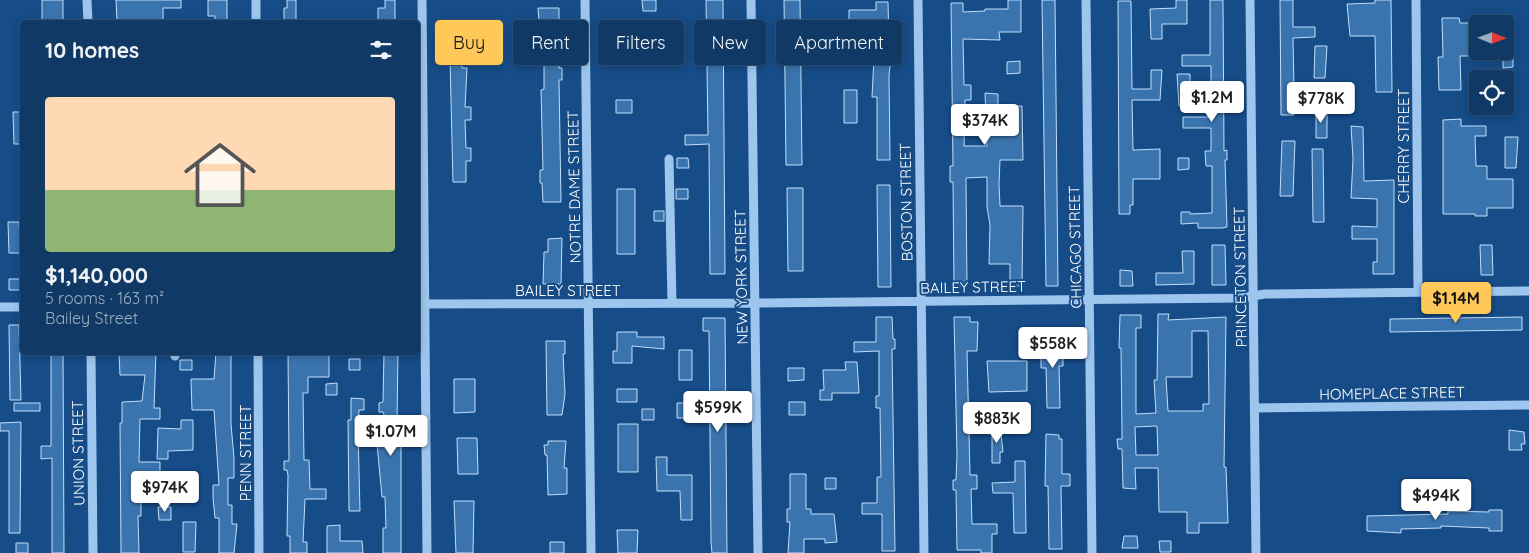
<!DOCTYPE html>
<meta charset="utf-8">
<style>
:root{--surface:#103965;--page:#19406b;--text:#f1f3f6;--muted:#9cacbf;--line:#305379;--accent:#ffc95a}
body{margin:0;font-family:Quicksand,sans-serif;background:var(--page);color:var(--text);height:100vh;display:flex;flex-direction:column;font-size:19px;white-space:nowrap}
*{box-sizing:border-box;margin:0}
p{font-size:16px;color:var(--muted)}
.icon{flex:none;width:28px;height:28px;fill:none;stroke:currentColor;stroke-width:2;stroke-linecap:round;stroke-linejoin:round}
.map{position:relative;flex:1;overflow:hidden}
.panel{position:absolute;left:20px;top:20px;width:400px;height:335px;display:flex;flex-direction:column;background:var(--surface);border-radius:5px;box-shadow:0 2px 8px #0003,0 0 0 1px var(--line)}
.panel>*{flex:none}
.guide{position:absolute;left:435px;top:20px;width:475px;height:45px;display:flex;gap:10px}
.needle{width:32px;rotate:91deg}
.buttons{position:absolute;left:1469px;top:15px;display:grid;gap:10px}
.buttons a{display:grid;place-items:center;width:45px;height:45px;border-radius:5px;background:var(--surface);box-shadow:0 2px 8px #0003,0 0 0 1px var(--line);font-size:25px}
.price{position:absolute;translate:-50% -42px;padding:0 11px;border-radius:5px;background:#fff;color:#222;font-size:16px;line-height:32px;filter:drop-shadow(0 1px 2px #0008)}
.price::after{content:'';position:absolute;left:50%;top:30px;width:15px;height:11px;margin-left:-8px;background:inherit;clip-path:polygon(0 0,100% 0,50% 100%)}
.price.selected{background:var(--accent);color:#111}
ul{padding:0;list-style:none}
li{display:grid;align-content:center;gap:10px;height:265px;padding:0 25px}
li+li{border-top:1px solid var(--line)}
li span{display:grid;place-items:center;height:155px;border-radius:5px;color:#555}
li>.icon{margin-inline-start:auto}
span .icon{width:90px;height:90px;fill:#fffc;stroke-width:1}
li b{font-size:21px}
h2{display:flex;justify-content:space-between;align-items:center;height:60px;padding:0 25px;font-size:21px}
.chip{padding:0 18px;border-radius:5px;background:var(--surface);box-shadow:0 2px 8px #0003,0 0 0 1px var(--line);font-size:18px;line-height:45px}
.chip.selected{background:var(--accent);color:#111}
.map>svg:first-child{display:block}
</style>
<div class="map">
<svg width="1529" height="553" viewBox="0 0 1529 553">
<rect width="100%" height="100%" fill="#164c87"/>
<!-- building -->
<path fill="#3a74af" stroke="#c2defa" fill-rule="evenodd" d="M42 0H63V22H42Z
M116 0H181V8H163V22H117Z
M208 0H227V22H215V16H208Z
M287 0H296V22H284V8H287Z
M385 0H395V20H378V8H385Z
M642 0H656V11H643Z
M706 0H723L725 274H710L709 144 685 145V135H708Z
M784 0H800L802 165H786Z
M1008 0H1021V32H999L1000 40 963 39 964 85H971V100H965L964 146H987L985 93 998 94V106H1022L1023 160H1000L999 184 1000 206H1023L1022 286H1010V264H989L990 225 987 207V177L966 178 967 286H954L953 182H950V166H953L951 3H963V12L985 11V9H1008Z
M1042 0H1055L1058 286H1046Z
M1176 0H1187V24H1162V39H1151L1150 9 1176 8Z
M1210 0H1223L1224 151 1227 150V160H1225L1227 227 1222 228H1198V223L1181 224V212H1190V214L1212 213V166H1206L1205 151H1211V128H1183V117H1211V66H1182V55H1210Z
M1280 0H1293V27H1315V37L1293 38 1294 90H1333V98L1294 99V115H1281Z
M1375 0H1391L1392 92H1376L1375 36H1350L1347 4 1375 3Z
M1118 1H1131L1132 89H1151V70H1162L1160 100H1132L1133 150 1160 149V179H1133V205H1130V214H1119Z
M876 2H888L889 45 892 47 889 76 890 160H877V97H872L874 57H854V61L842 62V30H853V45H876V21H849V10H876Z
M538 8H559V68H562V80H559L561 202H543L542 183H540V170H543L541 90 544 89V61H541V48H546V20H539Z
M1442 18H1459L1460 23H1478L1477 56H1460L1461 90H1439L1438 57H1443Z
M450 27H467V39H462V68H467L465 107H471V120H465L466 148H471V161H466V182H453L450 59H445V46H450Z
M614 29H632V43H614Z
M1315 46H1327L1325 78H1314Z
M1503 57H1513V67L1503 68Z
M1020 61V73L1007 74V62Z
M1177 74H1190V106H1179Z
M844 90H857V123H844Z
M616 100H632V113H616Z
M1316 109H1327V138H1316Z
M13 112H22V144H14Z
M1461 119V126H1486V136H1475L1476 166H1487V179H1513V208H1487V216H1475V214H1443V120Z
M1351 126 1363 127 1364 181 1394 180V274H1373V262H1377V239H1352V226L1377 227V199L1351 198 1353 159Z
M1505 137H1518L1516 168H1505Z
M1282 141H1295L1293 196H1280Z
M1312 149H1323L1324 222H1313Z
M677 158H688L689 168H677Z
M1178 158H1189V169L1178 170Z
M877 185H890L891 287H878Z
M787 188H803V271H788Z
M617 189H635V254H617Z
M676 189H688V199H676Z
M654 211H664V221H654Z
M8 222H19L21 253H9Z
M562 238 561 284H543L544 252H548V239Z
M1212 245H1225L1226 285H1212Z
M1480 245H1492L1493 275H1481Z
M1182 251H1194V284L1156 285V273H1183Z
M1120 270 1132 271 1133 286H1120Z
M9 279H20V290H9Z
M1158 314H1169L1168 320 1226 317 1224 467H1226L1228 523H1199V533H1187V512H1159L1158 468H1135L1136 489 1123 488 1122 449H1118L1117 439H1122V435L1121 348H1119L1120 315H1141V328H1136V414L1156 413 1154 380H1157ZM1192 331H1208L1209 404H1203V411H1168L1166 377H1192ZM1157 426 1158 455H1136L1135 427Z
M876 317H892L893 339H895V349H892L895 551H882V514H862V503H877V477H881L880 408H876V396H879V351L854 352V342H876Z
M954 317H970V322H978L977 351H967L970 475H977V489H971L972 524H997V534H992V553H981V550H957L956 490H953V480H956L957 455Z
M1522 317V330L1390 332V319Z
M703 318H725L727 553H712L711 542 709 331H703Z
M9 325H19L21 400H10Z
M617 332H637V337H664V349L632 346V363H613V351H617Z
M1046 333H1059V353H1063V366H1059L1060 408H1047L1046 368H1041V354H1046Z
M546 341H565V354H563L565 394 562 415H547Z
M679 350H692V380H679Z
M51 352H63L64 553H52V458L41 459V446H51Z
M119 352H156L154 408H160V419H140L139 462H160V480H141V516H138L139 553H121L120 423H122V402L142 401 145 375H120Z
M216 352H231V424L234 458V478H228V505H232V524H237L234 553H219V518H215L213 498V485H219L214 410H192L191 379H214Z
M288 352H329V377H308V393H303L304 460H309L310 489H326V499H305L303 542H307V553H290V536H287L288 475 287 470H284V461H289Z
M384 352H398L397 423 401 426V553H383V528H386L385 497H382L377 444H385V417L383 412H379V403L383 402Z
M349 359H360V370H349Z
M180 360H192V370H180Z
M987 361H1027V391L989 392Z
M845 362H857L859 393H832V400H820V390H824L823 370H846Z
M788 368H804V380L788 381Z
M454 379H475V412L454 413Z
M337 383V395H326V384Z
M617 389H637V402H617Z
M351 398 364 399V410H359L358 431 360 511H349L348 420H351Z
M789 402H805V415H789Z
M14 403H40V411H14Z
M677 403H690L689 418H677Z
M642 409H654V420H642Z
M181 420H193V450L168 451V459H157L158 428 181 429Z
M21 422 20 533H9V431H0V423Z
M618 424H638V472H618Z
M992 425H1000L1003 452H1000V463H992Z
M1509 430 1524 432 1525 444H1521L1522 450H1509Z
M1046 434 1059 435V439H1062V474H1070V486H1061L1062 549H1049L1048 486H1045Z
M457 438H477L478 474H458Z
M548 441H566L564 468H567V494L548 495 547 455H545L544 445H548Z
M656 457H667V475H692V520H681L680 491H657Z
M1015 461H1025L1026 533H1014L1013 493H993L992 483 1015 482Z
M790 474H806V509H811V514H834L837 542 825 543V539H804V553H788L790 522H787V509H790Z
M825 478H836V489H825Z
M454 501H474L473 553H456Z
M158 507H171V520H159Z
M1489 510H1502V531H1489V528L1441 526V528L1401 529V533L1367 531V516L1448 514V511L1489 512Z
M183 522H196L195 552H183Z
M340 525V541H362L363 553H327V526Z
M617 530H638L637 553H618Z
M1124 536H1137L1138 548H1122Z
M1159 541H1171V552H1160Z
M550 542H564V553H550Z
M16 543H28V553H16Z"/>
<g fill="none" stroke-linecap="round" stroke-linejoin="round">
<!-- minor -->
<path stroke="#9dc5ee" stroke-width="9" d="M87 0 88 22
M256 0V22
M422 0 427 553
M585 0 591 553
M751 0 758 553
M918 0 924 553
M1086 0 1092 553
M1250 0 1256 553
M1416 0 1418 292
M669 159 672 303
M418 304 755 303 1240 298 1265 294 1529 291
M0 307H22
M91 352 93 553
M175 352V356
M258 352 259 553
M1255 408 1529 405"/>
</g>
<g text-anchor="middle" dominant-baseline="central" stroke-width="4" stroke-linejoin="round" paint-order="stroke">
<!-- street labels -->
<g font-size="15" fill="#fff" stroke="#164c87">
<text transform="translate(1403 146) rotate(-90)">CHERRY STREET</text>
<text transform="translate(574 187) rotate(-91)">NOTRE DAME STREET</text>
<text transform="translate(906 202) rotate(-91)">BOSTON STREET</text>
<text transform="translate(1075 247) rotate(-91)">CHICAGO STREET</text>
<text transform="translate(741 277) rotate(-91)">NEW YORK STREET</text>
<text transform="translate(1240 277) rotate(-91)">PRINCETON STREET</text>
<text transform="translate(973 287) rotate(-1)">BAILEY STREET</text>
<text x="568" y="290">BAILEY STREET</text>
<text transform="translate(1392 393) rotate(-1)">HOMEPLACE STREET</text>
<text transform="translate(78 453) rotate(-91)">UNION STREET</text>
<text transform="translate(245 453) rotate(-90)">PENN STREET</text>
</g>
</g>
</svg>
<div class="buttons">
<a><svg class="needle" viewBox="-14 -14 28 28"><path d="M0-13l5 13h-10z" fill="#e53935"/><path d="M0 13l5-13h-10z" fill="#9cacbf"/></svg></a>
<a><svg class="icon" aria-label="locate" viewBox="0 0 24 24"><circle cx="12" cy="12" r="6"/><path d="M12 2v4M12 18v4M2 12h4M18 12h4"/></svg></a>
</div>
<b class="price" style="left:1212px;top:123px">$1.2M</b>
<b class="price" style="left:1321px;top:124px">$778K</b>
<b class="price" style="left:985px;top:146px">$374K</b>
<b class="price selected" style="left:1456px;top:324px">$1.14M</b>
<b class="price" style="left:1053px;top:369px">$558K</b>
<b class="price" style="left:718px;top:433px">$599K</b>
<b class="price" style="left:997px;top:444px">$883K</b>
<b class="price" style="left:391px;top:457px">$1.07M</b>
<b class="price" style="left:165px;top:513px">$974K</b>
<b class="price" style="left:1436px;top:521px">$494K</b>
<div class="guide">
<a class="chip selected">Buy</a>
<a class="chip">Rent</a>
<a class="chip">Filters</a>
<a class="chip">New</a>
<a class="chip">Apartment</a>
</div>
<section class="panel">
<h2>10 homes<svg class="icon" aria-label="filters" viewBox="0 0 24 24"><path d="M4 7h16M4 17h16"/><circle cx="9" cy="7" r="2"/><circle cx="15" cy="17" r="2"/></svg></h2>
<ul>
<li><span style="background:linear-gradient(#ffd9b3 60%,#8fb573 0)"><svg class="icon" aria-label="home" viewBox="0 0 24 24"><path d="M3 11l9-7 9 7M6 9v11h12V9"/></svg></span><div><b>$1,140,000</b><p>5 rooms · 163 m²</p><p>Bailey Street</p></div></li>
</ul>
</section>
</div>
